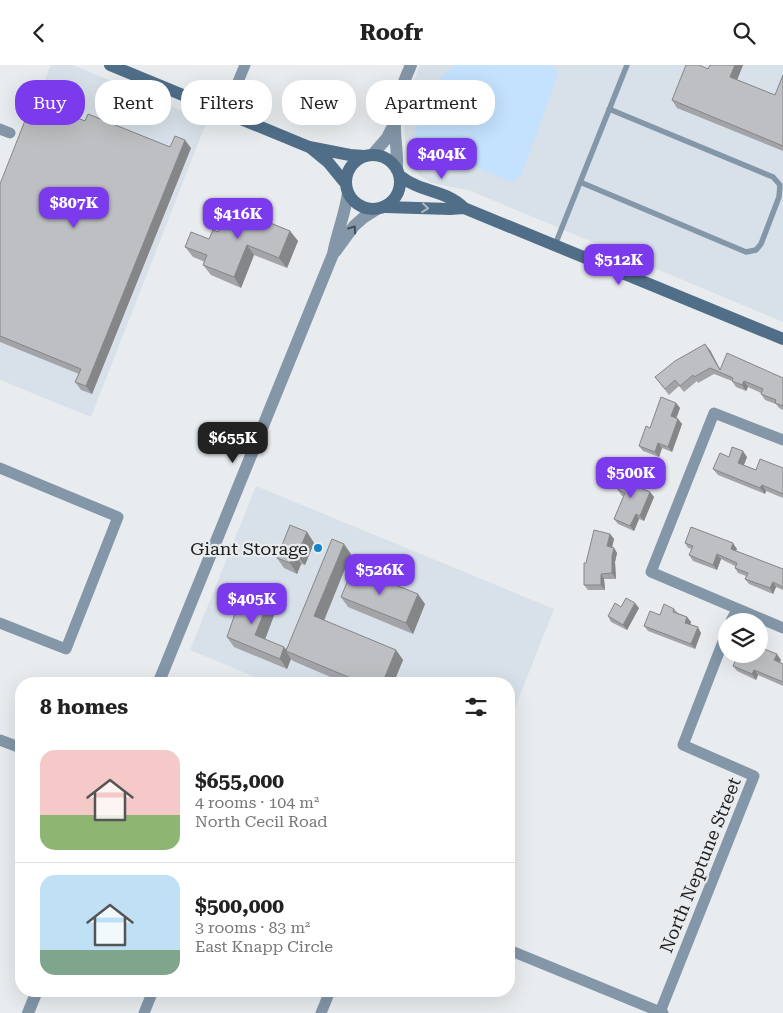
<!DOCTYPE html>
<meta charset="utf-8">
<style>
:root{--surface:#fff;--page:#f2f2f2;--text:#222;--muted:#767676;--line:#e0e0e0;--accent:#7c3aed}
body{margin:0;font-family:"Roboto Serif",serif;background:var(--page);color:var(--text);height:100vh;display:flex;flex-direction:column;font-size:19px;white-space:nowrap}
*{box-sizing:border-box;margin:0}
p{font-size:16px;color:var(--muted)}
.icon{flex:none;width:28px;height:28px;fill:none;stroke:currentColor;stroke-width:2;stroke-linecap:round;stroke-linejoin:round}
.map{position:relative;flex:1;overflow:hidden}
.side{position:absolute;left:15px;top:612px;width:500px;height:320px;display:flex;flex-direction:column;background:var(--surface);border-radius:20px;box-shadow:0 5px 20px #0002}
.side>*{flex:none}
.top-card{position:absolute;left:15px;top:15px;width:500px;height:45px;display:flex;gap:10px}
.tools{position:absolute;left:718px;top:548px;display:grid;gap:10px}
.tools a{display:grid;place-items:center;width:50px;height:50px;border-radius:50%;background:var(--surface);box-shadow:0 5px 20px #0002;font-size:25px}
.price{position:absolute;translate:-50% -42px;padding:0 11px;border-radius:10px;background:var(--accent);color:#fff;font-size:16px;line-height:32px;filter:drop-shadow(0 1px 2px #0008)}
.price::after{content:'';position:absolute;left:50%;top:30px;width:15px;height:11px;margin-left:-8px;background:inherit;clip-path:polygon(0 0,100% 0,50% 100%)}
.price.current{background:#222;color:#fff}
ul{padding:0;list-style:none}
li{display:flex;align-items:center;gap:15px;height:125px;padding:0 25px}
li+li{border-top:1px solid var(--line)}
li span{display:grid;place-items:center;flex:none;width:140px;height:100px;border-radius:15px;color:#555}
li>.icon{margin-inline-start:auto}
span .icon{width:60px;height:60px;fill:#fffc;stroke-width:1}
li b{font-size:21px}
h2{display:flex;justify-content:space-between;align-items:center;height:60px;padding:0 25px;font-size:21px}
.tag{padding:0 18px;border-radius:20px;background:var(--surface);box-shadow:0 5px 20px #0002;font-size:18px;line-height:45px}
.tag.current{background:var(--accent);color:#fff}
header{display:flex;justify-content:space-between;align-items:center;height:65px;padding:0 25px;background:var(--surface);font-size:22px;font-weight:700}
.map>svg:first-child{display:block}
</style>
<header><svg class="icon" aria-label="back" viewBox="0 0 24 24"><path d="M15 5l-7 7 7 7"/></svg>Roofr<svg class="icon" aria-label="search" viewBox="0 0 24 24"><circle cx="10" cy="10" r="6"/><path d="M15 15l6 6"/></svg></header>
<div class="map">
<svg width="783" height="948" viewBox="0 0 783 948">
<rect width="100%" height="100%" fill="#e9ecee"/>
<!-- built -->
<path fill="#d8e1e9" d="M51 0H73L207 56 91 352 0 315V124Z
M420 0H783V257L471 126 432 118 420 111 409 96 405 73 404 48 411 23Z
M256 421 554 544 509 658V619H272L190 585Z"/>
<!-- park -->
<path fill="#c4e2fd" d="M456 0H550L559 7 521 111 511 117 415 76C416 45 429 17 456 0Z"/>
<g fill="none" stroke-linecap="round" stroke-linejoin="round">
<!-- service -->
<path stroke="#8397a9" stroke-width="5.5" d="M580 117 746 187 756 185 761 179 779 132 780 120 773 112 609 44
M555 180 627 0"/>
<!-- minor -->
<path stroke="#8397a9" stroke-width="11" d="M225 48 245 0
M0 64 10 68
M783 375 714 348 651 507 783 563
M0 403 118 452 66 584 0 558
M731 556 737 545
M0 675 21 683
M509 885 663 948
M660 947 754 711 683 680 726 569
M144 948 153 926
M321 948 328 931V926"/>
<!-- tertiary -->
<path stroke="#8397a9" stroke-width="12" d="M373 89 387 73 395 57
M397 103C398 87 394 72 395 56 396 36 403 18 411 0
M335 187 354 161 363 153 377 144
M158 619 333 189C337 168 345 149 348 128
M28 948 37 926"/>
<!-- secondary -->
<path stroke="#506e88" stroke-width="12" d="M110 0 309 82 350 90 364 91
M311 83 328 97 346 119
M346 117a27 27 0 1 1 54 0a27 27 0 1 1-54 0Z
M400 111C421 128 445 124 464 143L783 274
M385 142 450 144 464 143"/>
</g>
<!-- wall -->
<path fill="#a3a4a7" d="M710 0H743L737 15 775 30 783 10V86L677 43 672 35 708 4Z
M50 24 55 32 51 42 85 56 170 82 191 83 92 329 81 325 75 317 79 309 0 277V119Z
M239 145 290 166 298 176 287 203 254 190 241 223 211 210 203 200 205 197 193 192 185 182 209 174 218 167Z
M710 285 720 304 783 313V345L779 343 776 339 765 335 761 329V328L748 322 746 326 736 322 732 316 714 309 698 318 697 316 684 327 679 321 669 330 655 312Z
M676 338 680 343 676 353 678 354 682 359 672 387 662 383 659 392 643 386 639 381 650 363Z
M729 392H747L744 400 756 405 783 403V433L766 426 765 429 718 410 713 404Z
M642 413 645 418 643 424 650 427 654 432 644 456 639 454 634 466 618 459 614 454 624 431H622L618 425Z
M307 467 314 478 305 500 301 499 297 509 284 503 277 493Z
M610 469 614 474 612 482 614 483 617 488 615 497 616 514H604L605 525H588L584 520 586 498Z
M685 478 737 484 736 486 783 504V525L776 522 773 529 749 519 745 514 746 511 738 508 735 503V501L721 494 717 505 693 496 689 490 692 484 688 483Z
M351 489 324 556 396 585 403 595 393 619H347L293 596 291 594 287 604 234 582 227 572 269 535 276 545 265 574 286 584Z
M341 532 425 539 413 569 348 542Z
M621 542 639 543 627 565 611 557 608 551Z
M674 544 678 548 687 552 691 557 690 560 701 568 695 584 648 566 644 561 660 550Z
M748 590 781 595 780 597 783 599V621L758 610 756 615 737 606 733 601Z"/>
<!-- shaded-wall -->
<path fill="#848688" d="M735 0H743L735 20 730 12Z
M50 24 55 32 49 47 44 39Z
M185 75 191 83 92 329 86 321Z
M290 166 298 176 287 203 279 193Z
M247 180 254 190 241 223 234 212Z
M705 279 710 285 722 308Z
M744 316 748 322 746 326 742 320Z
M676 338 680 343 675 357 671 351Z
M678 354 682 359 672 387 668 382Z
M658 378 662 383 659 392 655 387Z
M743 386 747 392 742 404 738 398Z
M642 413 645 418 642 427 638 422Z
M762 420 766 426 765 429 760 423Z
M650 427 654 432 644 456 640 451Z
M636 449 639 454 634 466 630 461Z
M307 467 314 478 305 500 297 490Z
M610 469 614 474 611 487 607 481Z
M733 478 737 484 734 489 731 484Z
M344 479 351 489 321 562 314 551Z
M614 483 617 488 615 497 616 514 612 508V491Z
M294 488 301 499 297 509 290 498Z
M717 489 721 494 717 505 713 500Z
M601 509 604 514 605 525 601 520Z
M773 517 776 522 773 529 770 523Z
M418 529 425 539 413 569 406 558Z
M269 535 276 545 263 580 255 570Z
M635 538 639 543 627 565 623 560Z
M687 552 691 557 689 563 685 558Z
M698 562 701 568 695 584 691 579Z
M284 582 288 587 286 586 291 594 287 604 280 594Z
M396 585 403 595 393 619H382Z
M777 589 781 595 778 600 774 595Z
M754 605 758 610 756 615 752 609Z"/>
<!-- building -->
<path fill="#bdbfc2" stroke="#848688" d="M686 0H699L708 4 710 0H735L730 12 775 30 783 10V81L672 35Z
M39 20 50 24 44 39 85 56 88 49 170 82 175 71 185 75 86 321 75 317 81 304 0 271V119Z
M232 136 236 144 290 166 279 193 247 180 234 212 203 200 207 190 185 182 191 167 209 174 213 165 218 167 226 149 221 141Z
M705 279 720 305 727 288 783 313V341L775 338 776 335 761 329 763 324 744 316 742 320 732 316 733 313 710 303 694 312 693 310 680 321 675 315 665 324 655 312 675 296Z
M661 332 676 338 671 351 678 354 668 382 658 378 655 387 639 381 646 361 650 363Z
M732 382 743 386 738 398 756 405 760 394 783 403V429L762 420 760 423 713 404 720 388 729 392Z
M626 406 642 413 638 422 650 427 640 451 636 449 630 461 614 454 625 428 618 425Z
M290 460 307 467 297 490 294 488 290 498 277 493Z
M691 462 733 478 731 484 783 504V522L773 517 770 523 745 514 748 508 735 503 737 498 717 489 713 500 689 490 693 481 685 478Z
M594 465 610 469 607 481 614 483 612 491V508L601 509V520H584V498H586Z
M332 474 344 479 314 551 396 585 382 619H365L286 586Z
M353 503 418 529 406 558 341 532Z
M243 525 269 535 255 570 284 582 280 594 227 572Z
M626 533 635 538 623 560 608 551 615 538 621 542Z
M664 539 674 544 673 547 687 552 685 558 698 562 691 579 644 561 650 546 660 550Z
M759 582 777 589 774 595 783 599V617L754 605 752 609 733 601 738 589H745L748 590 749 589H759Z"/>
<!-- one-way arrows -->
<defs><path id="oneway-chevron" d="M-2-3.5L2.5 0L-2 3.5" fill="none" stroke-width="1.6" stroke-linecap="round" stroke-linejoin="round" transform="scale(1.25)"/></defs>
<use stroke="#acbac5" href="#oneway-chevron" transform="translate(425 143) rotate(6)"/>
<use stroke="#464e56" href="#oneway-chevron" transform="translate(353 164) rotate(-54)"/>
<!-- markers -->
<circle fill="#1582cc" stroke="#e9ecee" stroke-width="2" cx="318" cy="483" r="5"/>
<g text-anchor="middle" dominant-baseline="central" stroke-width="4.5" stroke-linejoin="round" paint-order="stroke">
<!-- poi labels -->
<g font-size="18" fill="#1d1e1f" stroke="#e9ecee" text-anchor="end">
<text x="308" y="483">Giant Storage</text>
</g>
<!-- street labels -->
<g font-size="18" fill="#1d1e1f" stroke="#e9ecee">
<text transform="translate(700 800) rotate(-68)">North Neptune Street</text>
</g>
</g>
</svg>
<div class="tools">
<a><svg class="icon" aria-label="layers" viewBox="0 0 24 24"><path d="M12 4l9 5-9 5-9-5zM3 14l9 5 9-5"/></svg></a>
</div>
<b class="price" style="left:442px;top:115px">$404K</b>
<b class="price" style="left:74px;top:164px">$807K</b>
<b class="price" style="left:238px;top:175px">$416K</b>
<b class="price" style="left:619px;top:221px">$512K</b>
<b class="price current" style="left:233px;top:399px">$655K</b>
<b class="price" style="left:631px;top:434px">$500K</b>
<b class="price" style="left:380px;top:531px">$526K</b>
<b class="price" style="left:252px;top:560px">$405K</b>
<div class="top-card">
<a class="tag current">Buy</a>
<a class="tag">Rent</a>
<a class="tag">Filters</a>
<a class="tag">New</a>
<a class="tag">Apartment</a>
</div>
<section class="side">
<h2>8 homes<svg class="icon" aria-label="filters" viewBox="0 0 24 24"><path d="M4 7h16M4 17h16"/><circle cx="9" cy="7" r="2"/><circle cx="15" cy="17" r="2"/></svg></h2>
<ul>
<li><span style="background:linear-gradient(#f6c9c9 65%,#8fb573 0)"><svg class="icon" aria-label="home" viewBox="0 0 24 24"><path d="M3 11l9-7 9 7M6 9v11h12V9"/></svg></span><div><b>$655,000</b><p>4 rooms · 104 m²</p><p>North Cecil Road</p></div></li>
<li><span style="background:linear-gradient(#bfe0f5 75%,#7fa58c 0)"><svg class="icon" aria-label="home" viewBox="0 0 24 24"><path d="M3 11l9-7 9 7M6 9v11h12V9"/></svg></span><div><b>$500,000</b><p>3 rooms · 83 m²</p><p>East Knapp Circle</p></div></li>
</ul>
</section>
</div>
